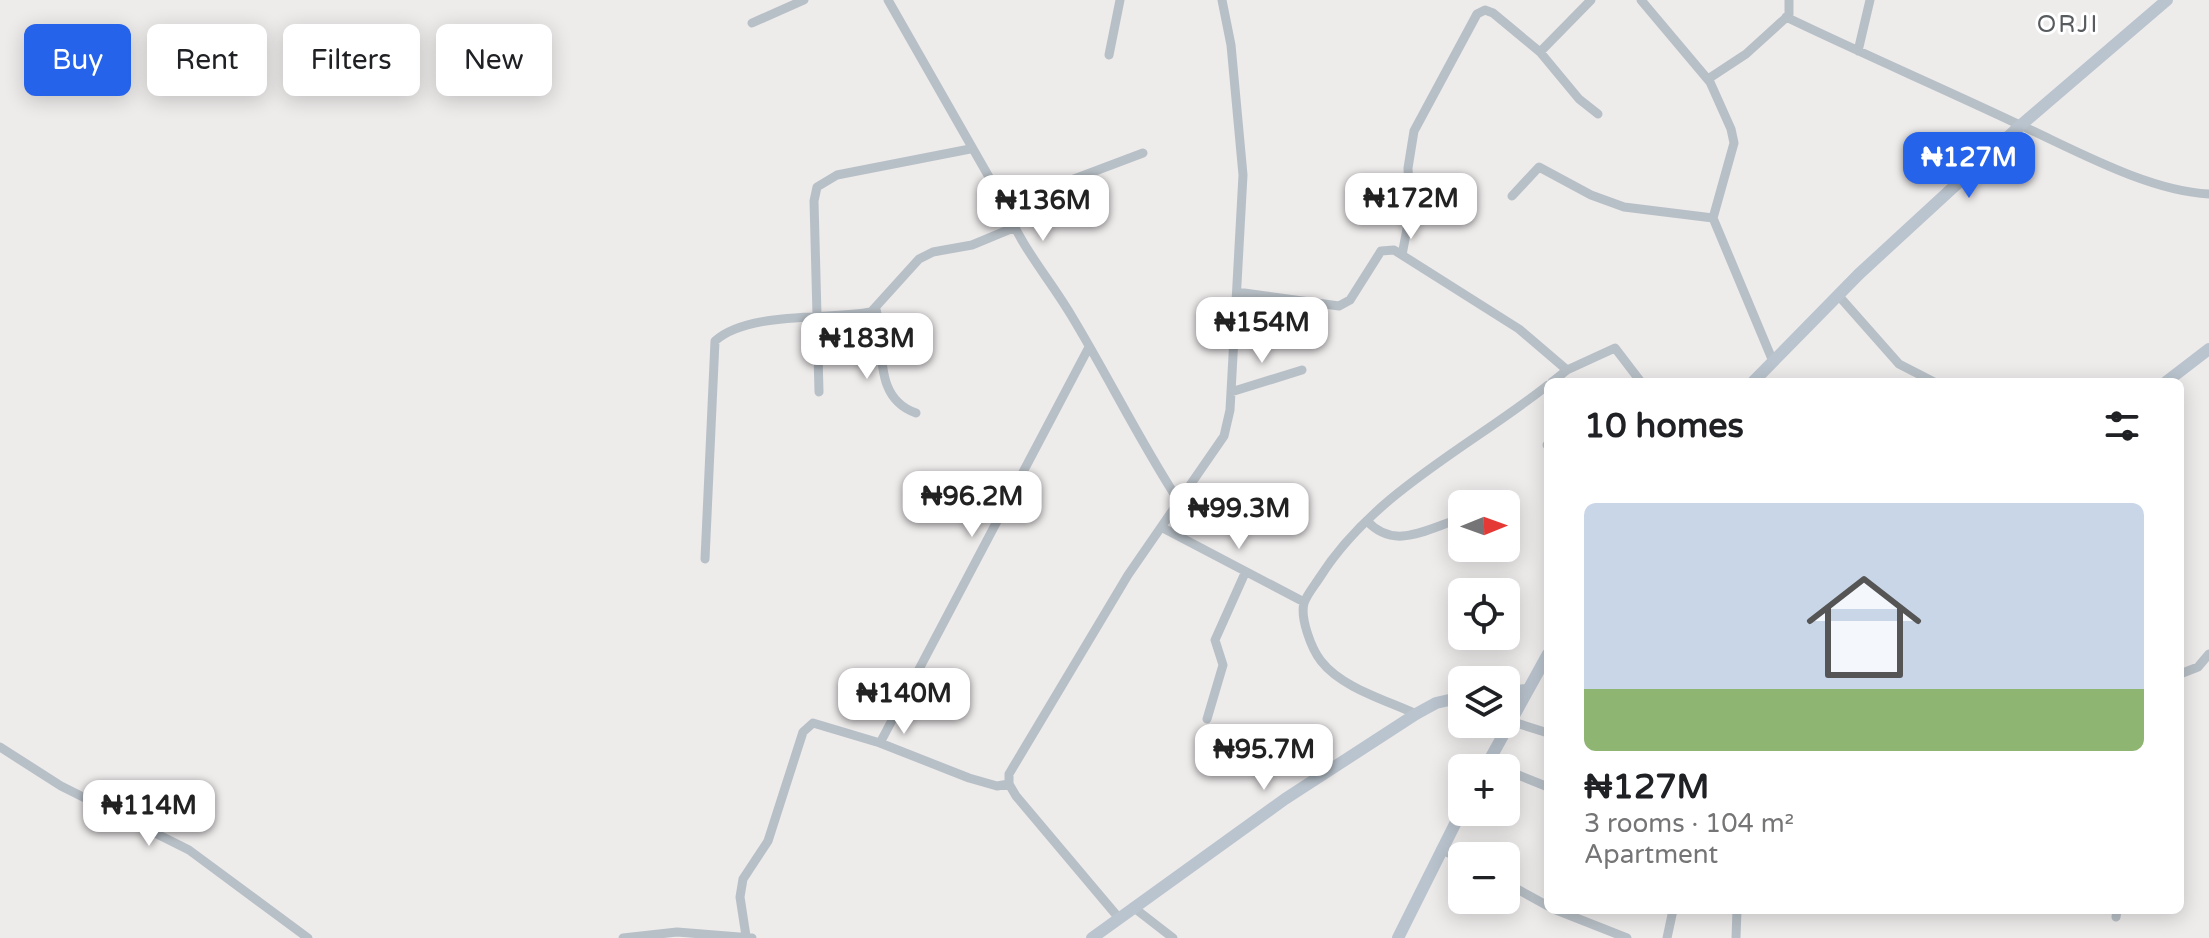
<!DOCTYPE html>
<meta charset="utf-8">
<style>
:root{--surface:#fff;--page:#f6f6f6;--text:#202124;--muted:#757577;--line:#e0e0e0;--accent:#2563eb}
body{margin:0;font-family:"Varela Round",sans-serif;background:var(--page);color:var(--text);height:100vh;display:flex;flex-direction:column;font-size:30px;white-space:nowrap}
*{box-sizing:border-box;margin:0}
p{font-size:26px;color:var(--muted)}
.icon{flex:none;width:44px;height:44px;fill:none;stroke:currentColor;stroke-width:2;stroke-linecap:round;stroke-linejoin:round}
.map{position:relative;flex:1;overflow:hidden}
.panel{position:absolute;left:1544px;top:378px;width:640px;height:536px;display:flex;flex-direction:column;background:var(--surface);border-radius:12px;box-shadow:0 4px 20px #0003}
.panel>*{flex:none}
.top-card{position:absolute;left:24px;top:24px;width:760px;height:72px;display:flex;gap:16px}
.needle{width:52px;rotate:89deg}
.tools{position:absolute;left:1448px;top:490px;display:grid;gap:16px}
.tools a{display:grid;place-items:center;width:72px;height:72px;border-radius:12px;background:var(--surface);box-shadow:0 4px 20px #0003;font-size:40px}
.price{position:absolute;translate:-50% -68px;padding:0 18px;border-radius:16px;background:#fff;color:#222;font-size:26px;line-height:52px;filter:drop-shadow(0 2px 4px #0008)}
.price::after{content:'';position:absolute;left:50%;top:48px;width:24px;height:18px;margin-left:-12px;background:inherit;clip-path:polygon(0 0,100% 0,50% 100%)}
.price.on{background:var(--accent);color:#fff}
ul{padding:0;list-style:none}
li{display:grid;align-content:center;gap:16px;height:424px;padding:0 40px}
li+li{border-top:2px solid var(--line)}
li span{display:grid;place-items:center;height:248px;border-radius:12px;color:#555}
li>.icon{margin-inline-start:auto}
span .icon{width:144px;height:144px;fill:#fffc;stroke-width:1}
li b{font-size:34px}
h2{display:flex;justify-content:space-between;align-items:center;height:96px;padding:0 40px;font-size:34px}
.chip{padding:0 28px;border-radius:12px;background:var(--surface);box-shadow:0 4px 20px #0003;font-size:28px;line-height:72px}
.chip.on{background:var(--accent);color:#fff}
.map>svg:first-child{display:block}
</style>
<div class="map">
<svg width="2209" height="938" viewBox="0 0 2209 938">
<rect width="100%" height="100%" fill="#eeebeb"/>
<g fill="none" stroke-linecap="round" stroke-linejoin="round">
<!-- street -->
<path stroke="#b8c0c7" stroke-width="9" d="M888 0 1005 205C1020 246 1049 278 1071 315 1108 376 1139 440 1178 500
M1641 0 1710 82 1731 129 1734 143 1713 218 1772 359
M1786 17C1863 54 1942 88 2020 125 2075 150 2148 191 2209 194
M752 23 804 0
M1858 51 1870 0
M1540 52 1591 0
M1109 55 1120 0
M1708 79 1746 54 1789 15V0
M1512 196 1539 167 1591 195 1624 207 1713 218
M1005 205 1143 153
M1402 255 1410 213 1408 168 1414 131 1477 14 1485 10 1493 13 1540 52 1579 99 1598 114
M1237 292 1339 306 1350 300 1381 251 1394 250 1519 329 1567 370
M1838 295 1899 364 1934 382
M876 309C885 346 872 398 916 413
M1552 382 1567 370 1615 348 1641 382
M819 392 814 201 817 187 837 175 970 149
M1231 392 1302 370
M1547 445H1548
M1367 521C1395 551 1426 529 1462 518
M1161 527 1304 602
M705 559 715 341C748 311 829 320 871 312L919 259 933 252 972 245 1013 228
M2180 674 2198 667 2209 654
M1416 714C1386 700 1342 688 1321 661 1311 648 1300 618 1304 603 1307 594 1315 585 1320 577 1374 492 1471 446 1548 385
M1207 719 1223 665 1215 640 1245 573
M1510 721 1548 733
M880 743 1089 347
M0 747 61 786 189 850 308 938
M1506 770 1548 787
M1441 849 1462 860
M1506 883 1548 906
M1133 907 1173 938
M1556 910 1627 938
M1118 917 1016 796 1009 784V774L1128 575 1224 436 1230 410 1243 175 1231 45 1222 0
M2116 917 2117 910
M746 936 740 897 743 879 768 841 803 732 813 723 880 743 969 778 997 786 1009 784
M623 938 677 932 752 938
M1667 938 1673 910
M1736 938 1737 910"/>
<!-- secondary -->
<path stroke="#bac4ce" stroke-width="12" d="M1753 382 1859 274 2021 125 2167 0
M2166 382 2209 349
M1506 692 1527 690
M1485 768 1548 654
M1092 938 1285 799 1416 714 1436 703 1462 697
M1398 938 1462 810"/>
</g>
<g text-anchor="middle" dominant-baseline="central" stroke-width="6" stroke-linejoin="round" paint-order="stroke">
<!-- quarter labels -->
<g font-size="24" letter-spacing="2" fill="#595c5f" stroke="#fff">
<text x="2068" y="24">ORJI</text>
</g>
</g>
</svg>
<div class="tools">
<a><svg class="needle" viewBox="-14 -14 28 28"><path d="M0-13l5 13h-10z" fill="#e53935"/><path d="M0 13l5-13h-10z" fill="#757577"/></svg></a>
<a><svg class="icon" aria-label="locate" viewBox="0 0 24 24"><circle cx="12" cy="12" r="6"/><path d="M12 2v4M12 18v4M2 12h4M18 12h4"/></svg></a>
<a><svg class="icon" aria-label="layers" viewBox="0 0 24 24"><path d="M12 4l9 5-9 5-9-5zM3 14l9 5 9-5"/></svg></a>
<a>+</a>
<a>−</a>
</div>
<b class="price on" style="left:1969px;top:200px">₦127M</b>
<b class="price" style="left:1411px;top:241px">₦172M</b>
<b class="price" style="left:1043px;top:243px">₦136M</b>
<b class="price" style="left:1262px;top:365px">₦154M</b>
<b class="price" style="left:867px;top:381px">₦183M</b>
<b class="price" style="left:972px;top:539px">₦96.2M</b>
<b class="price" style="left:1239px;top:551px">₦99.3M</b>
<b class="price" style="left:904px;top:736px">₦140M</b>
<b class="price" style="left:1264px;top:792px">₦95.7M</b>
<b class="price" style="left:149px;top:848px">₦114M</b>
<div class="top-card">
<a class="chip on">Buy</a>
<a class="chip">Rent</a>
<a class="chip">Filters</a>
<a class="chip">New</a>
</div>
<section class="panel">
<h2>10 homes<svg class="icon" aria-label="filters" viewBox="0 0 24 24"><path d="M4 7h16M4 17h16"/><circle cx="9" cy="7" r="2"/><circle cx="15" cy="17" r="2"/></svg></h2>
<ul>
<li><span style="background:linear-gradient(#c9d6e8 75%,#8fb573 0)"><svg class="icon" aria-label="home" viewBox="0 0 24 24"><path d="M3 11l9-7 9 7M6 9v11h12V9"/></svg></span><div><b>₦127M</b><p>3 rooms · 104 m²</p><p>Apartment</p></div></li>
</ul>
</section>
</div>
